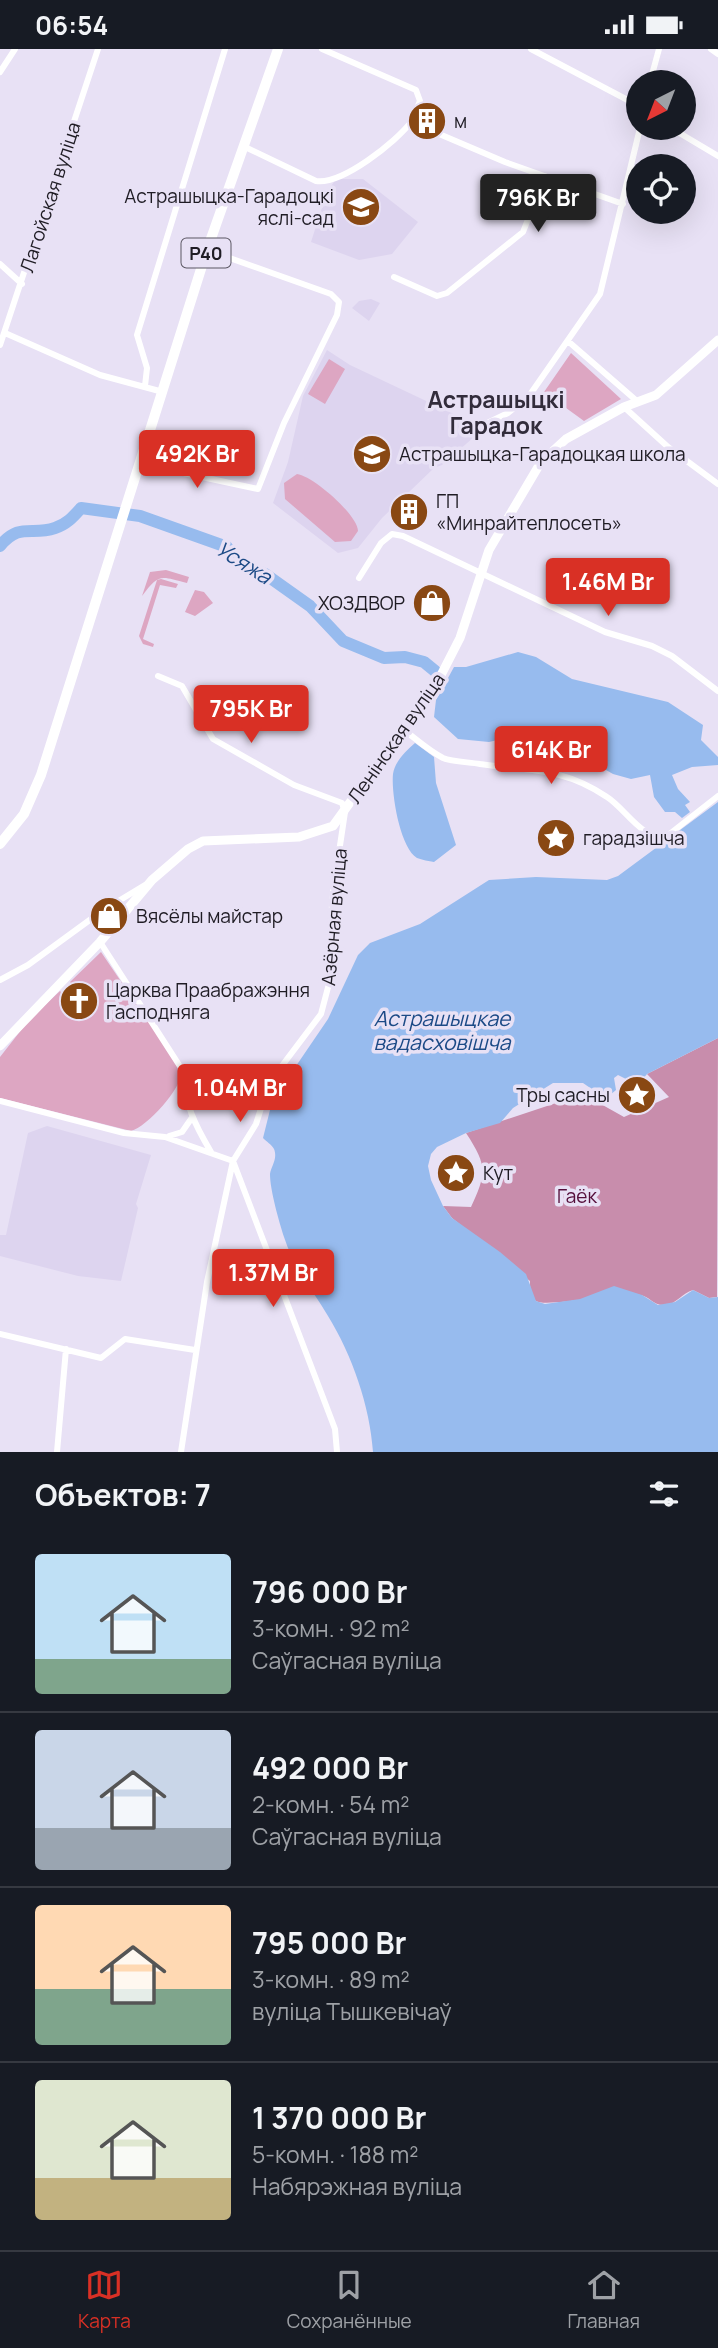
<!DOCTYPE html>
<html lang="ru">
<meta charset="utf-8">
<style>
:root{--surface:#171b24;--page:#20242c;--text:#f1f3f6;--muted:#9ea1a6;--line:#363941;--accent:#d93025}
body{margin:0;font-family:Manrope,sans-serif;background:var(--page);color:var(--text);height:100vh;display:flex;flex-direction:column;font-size:26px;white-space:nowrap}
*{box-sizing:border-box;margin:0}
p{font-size:23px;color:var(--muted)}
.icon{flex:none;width:38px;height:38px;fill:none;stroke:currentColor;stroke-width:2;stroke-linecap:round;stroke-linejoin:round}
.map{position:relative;height:1403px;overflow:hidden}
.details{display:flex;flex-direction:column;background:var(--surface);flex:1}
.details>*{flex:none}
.needle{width:46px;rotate:222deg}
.controls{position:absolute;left:626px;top:21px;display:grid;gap:14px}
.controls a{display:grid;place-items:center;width:70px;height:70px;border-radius:50%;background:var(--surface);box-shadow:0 7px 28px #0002;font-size:35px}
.price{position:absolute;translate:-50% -60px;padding:0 16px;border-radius:7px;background:var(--accent);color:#fff;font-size:23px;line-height:46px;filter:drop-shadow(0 2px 4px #0008)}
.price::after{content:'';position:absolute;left:50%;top:42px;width:21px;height:16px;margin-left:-10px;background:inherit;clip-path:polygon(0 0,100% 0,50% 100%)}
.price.on{background:#222;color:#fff}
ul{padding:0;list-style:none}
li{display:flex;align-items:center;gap:21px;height:175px;padding:0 35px}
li+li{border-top:2px solid var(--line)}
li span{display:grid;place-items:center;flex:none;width:196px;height:140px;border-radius:7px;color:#555}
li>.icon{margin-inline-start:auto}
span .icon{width:84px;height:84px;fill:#fffc;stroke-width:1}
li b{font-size:30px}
h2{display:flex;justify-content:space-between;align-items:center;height:84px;padding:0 35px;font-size:30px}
.status{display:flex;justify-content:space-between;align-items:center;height:49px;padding:0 35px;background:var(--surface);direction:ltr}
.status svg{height:19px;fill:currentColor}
.tab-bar{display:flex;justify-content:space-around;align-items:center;height:98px;border-top:2px solid var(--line);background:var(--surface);font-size:19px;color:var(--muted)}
.tab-bar a{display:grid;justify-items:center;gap:4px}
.tab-bar .on{color:var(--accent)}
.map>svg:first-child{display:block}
</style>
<div class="status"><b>06:54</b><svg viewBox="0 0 49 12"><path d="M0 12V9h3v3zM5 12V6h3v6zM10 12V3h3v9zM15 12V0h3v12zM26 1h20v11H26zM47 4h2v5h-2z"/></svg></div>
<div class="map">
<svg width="718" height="1403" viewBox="0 0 718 1403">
<rect width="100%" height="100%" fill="#e8e1f5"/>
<!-- built -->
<path fill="#ddd4ef" d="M336 130H363L418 173 392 205 359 211 311 193 327 143Z
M371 250 380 254 369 272 352 259 359 252Z
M327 301 350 316 477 376 482 381 442 416 434 419 382 469 358 499 338 504 273 454 288 413 303 347Z
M47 1077 151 1106 136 1155 138 1159 121 1232 78 1227 0 1207V1186H6L28 1084Z"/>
<!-- green -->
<path fill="#dda6c2" d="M571 304 621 350 584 372 544 343Z
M329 310 345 320 325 355 308 345Z
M297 425C313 427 358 466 358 482L351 492 335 493 285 450 284 434Z
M166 521 189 528 187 534C160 527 159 524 142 547L150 523Z
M161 530 178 535 176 539 160 536 143 590 154 595 153 598 143 595 139 587 157 531Z
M195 541 204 543 213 554 195 567 185 563Z
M101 903 182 1022C182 1039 147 1078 131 1082L0 1049V1008L29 971 60 942 82 966 92 957 70 933Z"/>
<!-- forest -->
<path fill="#c88dac" d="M718 989 717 1248 709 1249 693 1241C682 1244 677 1255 665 1256 654 1257 649 1247 640 1246 621 1243 545 1259 536 1252 530 1248 530 1238 530 1232L452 1169 443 1157 471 1158C487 1124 487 1116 466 1084L583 1045 624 1068 669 1048 647 1025Z"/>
<!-- water -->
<path fill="#97bbee" d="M518 603 536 608 572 630 668 653 703 676 701 691 718 708V716L692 718 672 726 678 740 690 753 685 756 690 763 682 769 675 763H665L654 748 650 726 631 730 613 725 599 717 584 701 539 681 489 693 458 690 434 668 436 651 454 618H466Z
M415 694 434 708 436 734 456 796 434 813C429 812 422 811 417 809 400 799 391 744 393 725 395 712 406 702 415 694Z
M718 753V989L647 1025 638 1036 618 1026 614 1029 616 1041 610 1046 599 1045 583 1034H553L513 1059 500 1074 466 1084 437 1098 431 1105 428 1117 431 1131 443 1157 452 1169 500 1203 526 1225 536 1252 545 1255 580 1250 614 1237 642 1246 658 1256 675 1253 693 1241 709 1249 718 1248V1403H373C370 1357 352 1306 328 1267 312 1240 294 1219 284 1188 279 1172 270 1141 270 1125 271 1117 278 1110 274 1100 272 1096 266 1092 263 1089L270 1061 279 1042 328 970 358 906 370 894 420 875 489 831 536 828 607 831 618 827Z"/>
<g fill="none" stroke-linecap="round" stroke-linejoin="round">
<!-- river -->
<path stroke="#97bbee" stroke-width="12" d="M0 497C20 473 31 487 55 479 67 475 73 468 81 459L140 467 227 498 239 514 265 525 310 557 343 592 384 609 405 608 424 613 435 622"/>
<!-- street -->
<path stroke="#fff" stroke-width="6" d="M322 0 416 41 420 52 411 73 505 113 623 155
M531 0 639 57
M711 0 718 5
M0 23 15 0
M650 33 659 0
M671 79 718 107
M243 97 316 132C342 136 396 93 411 73
M0 215 22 235
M394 228 437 247 447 244 523 183 545 127
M5 284 100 326 163 343
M569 293 638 353
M0 296 98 0
M145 337 147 319 137 286 225 0
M624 358 668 398 718 435
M479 378 508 364 529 347 600 245 640 79
M142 411 174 422 258 440 284 374 337 266 339 253 331 245 207 201
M359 529 381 494 392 485 403 487 605 583 652 597 672 607 718 642
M158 627 182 637 213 690 294 736 342 754 345 763 332 850 331 927 321 965 269 1034 256 1075 233 1112 207 1233 181 1403
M404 681C416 690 429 702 443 709 453 713 469 713 480 715 529 722 563 718 607 748 626 760 642 792 667 787L718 747
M100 893 183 1022C184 1054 195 1076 211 1103
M0 931 28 916 102 862 145 836
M0 1052 124 1084 165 1088 233 1112 335 1380 337 1403
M169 1087 182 1083 191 1070
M0 1285 101 1309 125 1290 195 1301
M57 1403 66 1300"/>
<!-- secondary -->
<path stroke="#fff" stroke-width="9" d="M0 997 100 893 152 831 188 800 203 792 299 788 333 777 439 630 460 589 489 501 541 413 566 390 624 358 656 346 718 291"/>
<!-- primary -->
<path stroke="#fff" stroke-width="10" d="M0 795 24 765 41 726 207 201 278 0"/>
</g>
<!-- icons -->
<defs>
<g id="building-disc" transform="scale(2.0125)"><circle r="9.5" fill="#894813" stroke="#e8e1f5"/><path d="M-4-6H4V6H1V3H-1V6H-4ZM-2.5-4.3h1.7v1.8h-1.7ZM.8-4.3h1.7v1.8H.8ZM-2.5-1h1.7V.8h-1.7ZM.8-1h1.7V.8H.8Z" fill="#fff"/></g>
<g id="school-disc" transform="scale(2.0125)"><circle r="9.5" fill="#894813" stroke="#e8e1f5"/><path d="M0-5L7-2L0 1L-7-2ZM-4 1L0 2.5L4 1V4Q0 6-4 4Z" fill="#fff"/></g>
<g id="shop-disc" transform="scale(2.0125)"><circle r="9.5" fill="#894813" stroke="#e8e1f5"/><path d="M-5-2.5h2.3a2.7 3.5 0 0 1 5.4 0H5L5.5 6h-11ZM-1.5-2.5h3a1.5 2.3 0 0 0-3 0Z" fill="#fff"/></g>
<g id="sight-disc" transform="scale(2.0125)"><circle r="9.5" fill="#894813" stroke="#e8e1f5"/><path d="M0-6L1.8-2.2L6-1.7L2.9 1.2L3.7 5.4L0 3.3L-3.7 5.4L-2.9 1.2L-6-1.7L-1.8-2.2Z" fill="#fff"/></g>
<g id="church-disc" transform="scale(2.0125)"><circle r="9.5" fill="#894813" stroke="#e8e1f5"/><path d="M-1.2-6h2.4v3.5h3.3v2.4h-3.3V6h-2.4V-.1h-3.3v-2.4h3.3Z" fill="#fff"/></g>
</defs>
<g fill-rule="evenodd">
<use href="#building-disc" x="427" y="72"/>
<use href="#school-disc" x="361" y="158"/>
<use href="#school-disc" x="372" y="405"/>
<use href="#building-disc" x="409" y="463"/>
<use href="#shop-disc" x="432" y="554"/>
<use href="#sight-disc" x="556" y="789"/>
<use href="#shop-disc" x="109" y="867"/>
<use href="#church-disc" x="79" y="952"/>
<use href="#sight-disc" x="637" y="1046"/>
<use href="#sight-disc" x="456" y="1124"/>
</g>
<g text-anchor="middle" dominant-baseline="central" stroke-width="7" stroke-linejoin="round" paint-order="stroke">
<!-- shield labels -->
<rect fill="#e8e1f5" stroke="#5b5763" stroke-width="2" x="181.5" y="189.5" width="49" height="29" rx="5"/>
<g font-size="18" font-weight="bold" fill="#1f1c24">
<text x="206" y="204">Р40</text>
</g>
<!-- poi labels -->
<g font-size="19" fill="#1f1c24" stroke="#e8e1f5" text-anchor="start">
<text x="454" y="72">м</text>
<text x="334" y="147" text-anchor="end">Астрашыцка-Гарадоцкі<tspan x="334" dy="22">яслі-сад</tspan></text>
<text x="399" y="405">Астрашыцка-Гарадоцкая школа</text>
<text x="436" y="452">ГП<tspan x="436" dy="22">«Минрайтеплосеть»</tspan></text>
<text x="405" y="554" text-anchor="end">ХОЗДВОР</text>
<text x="583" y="789">гарадзішча</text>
<text x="136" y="867">Вясёлы майстар</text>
<text x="106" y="941">Царква Праабражэння<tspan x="106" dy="22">Гасподняга</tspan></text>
<text x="610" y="1046" text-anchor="end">Тры сасны</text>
<text x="483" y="1124">Кут</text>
</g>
<!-- street labels -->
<g font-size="19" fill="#1f1c24" stroke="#e8e1f5">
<text transform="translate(50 148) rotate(-72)">Лагойская вуліца</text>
<text transform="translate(396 689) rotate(-55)">Ленінская вуліца</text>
<text transform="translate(334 868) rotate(-85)">Азёрная вуліца</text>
</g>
<!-- park labels -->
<g font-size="19" fill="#550e3b" stroke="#e8e1f5">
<text x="577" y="1147">Гаёк</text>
</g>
<!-- water labels -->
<g font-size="21" font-style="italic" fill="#1c4a86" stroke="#e8e1f5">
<text transform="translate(244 513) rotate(32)">Усяжа</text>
<text x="442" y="969">Астрашыцкае<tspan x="442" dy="24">вадасховішча</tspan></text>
</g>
<!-- quarter labels -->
<g font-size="23" font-weight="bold" fill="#322c3b" stroke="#e8e1f5">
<text x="496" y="350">Астрашыцкі<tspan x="496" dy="26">Гарадок</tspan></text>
</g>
</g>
</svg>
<div class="controls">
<a><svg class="needle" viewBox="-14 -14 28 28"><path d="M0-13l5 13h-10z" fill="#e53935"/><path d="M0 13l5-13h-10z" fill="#9ea1a6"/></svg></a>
<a><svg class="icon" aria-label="locate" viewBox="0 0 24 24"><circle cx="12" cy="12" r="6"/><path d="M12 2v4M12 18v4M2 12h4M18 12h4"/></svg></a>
</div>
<b class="price on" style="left:538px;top:185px">796K Br</b>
<b class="price" style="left:197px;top:441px">492K Br</b>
<b class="price" style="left:608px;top:569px">1.46M Br</b>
<b class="price" style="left:251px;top:696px">795K Br</b>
<b class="price" style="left:551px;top:737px">614K Br</b>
<b class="price" style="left:240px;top:1075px">1.04M Br</b>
<b class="price" style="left:273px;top:1260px">1.37M Br</b>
</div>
<section class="details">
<h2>Объектов: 7<svg class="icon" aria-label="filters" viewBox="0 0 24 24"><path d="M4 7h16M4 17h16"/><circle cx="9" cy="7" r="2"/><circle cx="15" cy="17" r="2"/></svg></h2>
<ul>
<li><span style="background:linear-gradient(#bfe0f5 75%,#7fa58c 0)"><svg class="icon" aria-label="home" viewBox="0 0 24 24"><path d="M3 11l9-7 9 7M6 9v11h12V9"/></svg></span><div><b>796 000 Br</b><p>3-комн. · 92 m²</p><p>Саўгасная вуліца</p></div></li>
<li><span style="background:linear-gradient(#c9d6e8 70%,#9aa5b1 0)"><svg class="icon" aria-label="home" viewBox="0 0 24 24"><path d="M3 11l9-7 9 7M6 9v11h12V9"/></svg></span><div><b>492 000 Br</b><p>2-комн. · 54 m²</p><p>Саўгасная вуліца</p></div></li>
<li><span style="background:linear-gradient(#ffd9b3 60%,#7fa58c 0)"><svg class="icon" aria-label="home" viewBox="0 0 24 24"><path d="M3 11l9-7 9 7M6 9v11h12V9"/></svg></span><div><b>795 000 Br</b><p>3-комн. · 89 m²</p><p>вуліца Тышкевічаў</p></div></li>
<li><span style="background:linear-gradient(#dfe7d0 70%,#c2b280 0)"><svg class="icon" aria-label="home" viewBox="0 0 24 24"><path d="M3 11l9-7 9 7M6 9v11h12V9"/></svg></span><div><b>1 370 000 Br</b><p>5-комн. · 188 m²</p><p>Набярэжная вуліца</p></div></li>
</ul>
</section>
<nav class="tab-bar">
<a class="on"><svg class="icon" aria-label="map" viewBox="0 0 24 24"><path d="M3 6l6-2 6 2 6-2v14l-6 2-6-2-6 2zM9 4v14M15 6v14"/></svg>Карта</a>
<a><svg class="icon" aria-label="saved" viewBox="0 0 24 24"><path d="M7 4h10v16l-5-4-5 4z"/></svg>Сохранённые</a>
<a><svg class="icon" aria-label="home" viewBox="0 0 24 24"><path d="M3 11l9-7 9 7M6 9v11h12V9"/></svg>Главная</a>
</nav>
